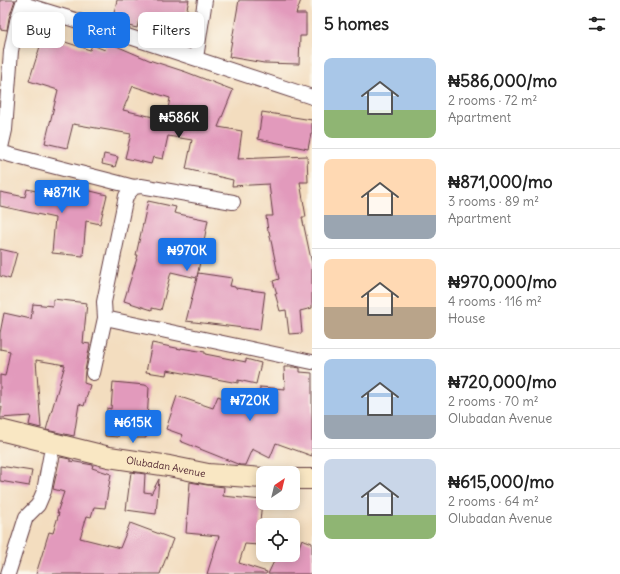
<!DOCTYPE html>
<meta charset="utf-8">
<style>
:root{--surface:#fff;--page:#f2f2f2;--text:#222;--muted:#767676;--line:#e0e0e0;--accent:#1a73e8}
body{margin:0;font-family:Delius,sans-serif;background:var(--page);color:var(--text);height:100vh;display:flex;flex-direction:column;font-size:15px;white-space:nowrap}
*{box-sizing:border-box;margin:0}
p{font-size:13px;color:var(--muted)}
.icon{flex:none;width:22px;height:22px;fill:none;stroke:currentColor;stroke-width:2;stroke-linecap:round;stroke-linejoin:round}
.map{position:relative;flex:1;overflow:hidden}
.panel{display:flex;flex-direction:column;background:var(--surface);width:308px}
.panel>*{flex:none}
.hud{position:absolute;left:12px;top:12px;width:240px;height:36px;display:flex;gap:8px}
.needle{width:26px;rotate:35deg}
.fabs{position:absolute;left:256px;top:466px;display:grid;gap:8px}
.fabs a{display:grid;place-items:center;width:44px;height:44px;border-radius:8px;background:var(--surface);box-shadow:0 2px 10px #0003;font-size:20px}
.price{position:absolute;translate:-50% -34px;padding:0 9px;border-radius:4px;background:var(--accent);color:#fff;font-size:13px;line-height:26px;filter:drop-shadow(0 1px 2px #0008)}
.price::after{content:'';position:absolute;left:50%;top:24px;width:12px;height:9px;margin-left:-6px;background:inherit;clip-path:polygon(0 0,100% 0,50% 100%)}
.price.active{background:#222;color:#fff}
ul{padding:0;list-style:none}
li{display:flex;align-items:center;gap:12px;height:100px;padding:0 12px}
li+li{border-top:1px solid var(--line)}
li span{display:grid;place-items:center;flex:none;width:112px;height:80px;border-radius:8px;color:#555}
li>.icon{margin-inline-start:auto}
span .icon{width:48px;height:48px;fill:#fffc;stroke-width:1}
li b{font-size:17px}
h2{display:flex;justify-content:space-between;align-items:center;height:48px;padding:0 12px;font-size:17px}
.tag{padding:0 14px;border-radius:8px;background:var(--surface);box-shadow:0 2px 10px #0003;font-size:14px;line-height:36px}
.tag.active{background:var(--accent);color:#fff}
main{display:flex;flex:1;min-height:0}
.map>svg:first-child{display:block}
</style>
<main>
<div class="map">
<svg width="312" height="574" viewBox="0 0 312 574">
<rect width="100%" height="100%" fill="#fbf7ec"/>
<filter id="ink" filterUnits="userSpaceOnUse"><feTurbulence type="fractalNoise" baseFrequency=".025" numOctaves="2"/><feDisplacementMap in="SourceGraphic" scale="8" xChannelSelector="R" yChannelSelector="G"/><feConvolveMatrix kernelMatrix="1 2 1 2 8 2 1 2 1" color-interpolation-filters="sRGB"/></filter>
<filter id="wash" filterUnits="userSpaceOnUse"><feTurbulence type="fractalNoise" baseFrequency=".012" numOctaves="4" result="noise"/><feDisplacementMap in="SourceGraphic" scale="16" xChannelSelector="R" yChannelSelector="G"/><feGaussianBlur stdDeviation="0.9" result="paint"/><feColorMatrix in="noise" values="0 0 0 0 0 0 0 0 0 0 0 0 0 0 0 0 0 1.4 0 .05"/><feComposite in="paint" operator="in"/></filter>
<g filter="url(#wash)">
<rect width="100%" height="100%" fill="#f3ddbf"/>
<g id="blocks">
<!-- building -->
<path fill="#e29abc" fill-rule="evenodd" d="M0 0H15L9 18 7 30 0 29Z
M117 0H189L184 21 178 20 176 29 139 20 137 28 112 22Z
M239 0H301L296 14H306V36H300L299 64 264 63 229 57Z
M52 35 63 38 62 41 90 50 92 45 105 50 107 42 149 60 186 72 233 90 218 127 242 131 238 159 307 156 308 182H300L306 217H302L312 264V308L300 311 302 333 289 334 286 310 280 311 275 293 277 294 273 281 279 279 269 231H268L266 216H273L269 184 232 186 233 180 186 169 192 140 168 136 163 159 153 157 151 164 125 158 131 134 73 124 67 148 45 143 58 90 29 81 43 37 51 39ZM133 86 170 98 166 120 123 110Z
M262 112 312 120V134H311L308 149 258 139Z
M104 154 118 157 115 167 102 164Z
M62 184 107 195 100 224 86 221 83 256 52 253 55 218 0 206V192L25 197 27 189 59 196Z
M148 201 176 207 174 213 208 220 197 277 198 273 232 278 230 286 235 287V288L265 292 260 330 186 321 197 278 171 272 161 310 152 308V310L124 301 138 255H136Z
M0 249 17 253 10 279 0 276Z
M53 299 87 303 83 343 90 344 85 371 84 383 90 385 84 406 79 404 74 436 46 430 65 365 36 360 41 428 29 425 31 416 0 418 2 407 0 406V375L5 376 10 351 0 349V333L4 313 31 319 33 304 53 306Z
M152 343 181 349V348L205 352V354L246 362V359L261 363 256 384 238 380V383L167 370 166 375 146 372Z
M284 367H294L300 368V372L312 373V456L276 443 270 458 252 449 245 465H240L180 441 183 435 166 429 177 396 213 408 218 396 258 413 260 387 285 389Z
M113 382 145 385 149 387 146 438H134L135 430 120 428 118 437 105 436 107 408 111 409Z
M60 457 70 459V461L93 465 92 468 111 474 105 508 94 507 91 517 87 516 80 538 120 548 130 523 173 539 160 574H36L49 532 53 533 59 513H57L64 492 53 489Z
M0 466 32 471 29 486 0 481Z
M131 472 145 474 144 492 151 493V494L159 479 156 514 126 510Z
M190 482 207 485 224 487 223 496 262 500 258 545 245 544 239 563 267 572 266 574H207L219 536 186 533Z
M302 539 312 543V574H268L277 555H296Z"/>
</g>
</g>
<g filter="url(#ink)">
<use href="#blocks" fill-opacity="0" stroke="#633c41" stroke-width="1"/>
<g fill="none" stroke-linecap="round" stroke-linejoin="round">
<!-- street casing -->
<g stroke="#633c41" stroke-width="16">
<path id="street" d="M23 4 124 35 312 97
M196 58 205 0
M0 152 5 130 11 51 17 21 24 0
M0 152C45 165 90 175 134 187
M105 318 312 362
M93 373 105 318 104 302 126 196 134 187 141 186 233 202
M8 574 26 517 38 505 44 491 53 442"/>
</g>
<!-- secondary casing -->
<g stroke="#633c41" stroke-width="22">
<g id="secondary">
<path id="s1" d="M0 430 109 457 169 466 208 474 263 478"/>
<path d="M293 479H312"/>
</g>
</g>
<!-- street -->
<use href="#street" stroke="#fff" stroke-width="14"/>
<!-- secondary -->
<use href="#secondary" stroke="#f9e7c3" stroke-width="20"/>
</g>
</g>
<g text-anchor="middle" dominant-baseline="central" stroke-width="3" stroke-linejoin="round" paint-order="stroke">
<!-- street labels -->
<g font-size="10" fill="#4a1f2b" stroke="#fbf7ec">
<text stroke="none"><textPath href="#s1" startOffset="170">Olubadan Avenue</textPath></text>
</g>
</g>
</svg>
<div class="fabs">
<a><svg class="needle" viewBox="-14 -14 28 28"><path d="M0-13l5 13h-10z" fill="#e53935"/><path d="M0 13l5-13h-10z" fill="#767676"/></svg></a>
<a><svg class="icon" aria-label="locate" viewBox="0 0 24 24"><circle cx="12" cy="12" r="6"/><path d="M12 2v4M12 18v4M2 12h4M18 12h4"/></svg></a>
</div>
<b class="price active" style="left:179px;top:139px">₦586K</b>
<b class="price" style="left:62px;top:214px">₦871K</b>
<b class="price" style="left:187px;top:272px">₦970K</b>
<b class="price" style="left:250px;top:422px">₦720K</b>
<b class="price" style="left:133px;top:444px">₦615K</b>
<div class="hud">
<a class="tag">Buy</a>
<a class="tag active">Rent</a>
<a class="tag">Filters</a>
</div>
</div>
<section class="panel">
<h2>5 homes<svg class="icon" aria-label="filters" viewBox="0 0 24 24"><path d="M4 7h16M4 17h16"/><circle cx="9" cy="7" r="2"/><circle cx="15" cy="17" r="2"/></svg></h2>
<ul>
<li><span style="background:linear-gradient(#a9c7e8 65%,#8fb573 0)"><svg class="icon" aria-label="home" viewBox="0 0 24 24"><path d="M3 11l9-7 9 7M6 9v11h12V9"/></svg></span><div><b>₦586,000/mo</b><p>2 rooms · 72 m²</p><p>Apartment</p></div></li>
<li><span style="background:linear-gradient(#ffd9b3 70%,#9aa5b1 0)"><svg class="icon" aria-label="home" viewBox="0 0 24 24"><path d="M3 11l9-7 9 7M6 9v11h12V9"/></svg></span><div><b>₦871,000/mo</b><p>3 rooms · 89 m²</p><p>Apartment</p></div></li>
<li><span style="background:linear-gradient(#ffd9b3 60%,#b9a48a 0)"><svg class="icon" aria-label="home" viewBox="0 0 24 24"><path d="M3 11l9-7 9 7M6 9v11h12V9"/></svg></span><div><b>₦970,000/mo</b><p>4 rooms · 116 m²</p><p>House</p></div></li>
<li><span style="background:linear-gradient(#a9c7e8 70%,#9aa5b1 0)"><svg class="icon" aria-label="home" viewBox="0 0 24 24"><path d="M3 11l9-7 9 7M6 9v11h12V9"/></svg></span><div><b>₦720,000/mo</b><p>2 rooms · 70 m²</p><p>Olubadan Avenue</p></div></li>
<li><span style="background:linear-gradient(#c9d6e8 70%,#8fb573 0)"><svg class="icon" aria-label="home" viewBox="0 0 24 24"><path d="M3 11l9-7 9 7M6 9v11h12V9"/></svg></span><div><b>₦615,000/mo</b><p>2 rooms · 64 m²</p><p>Olubadan Avenue</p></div></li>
</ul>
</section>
</main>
